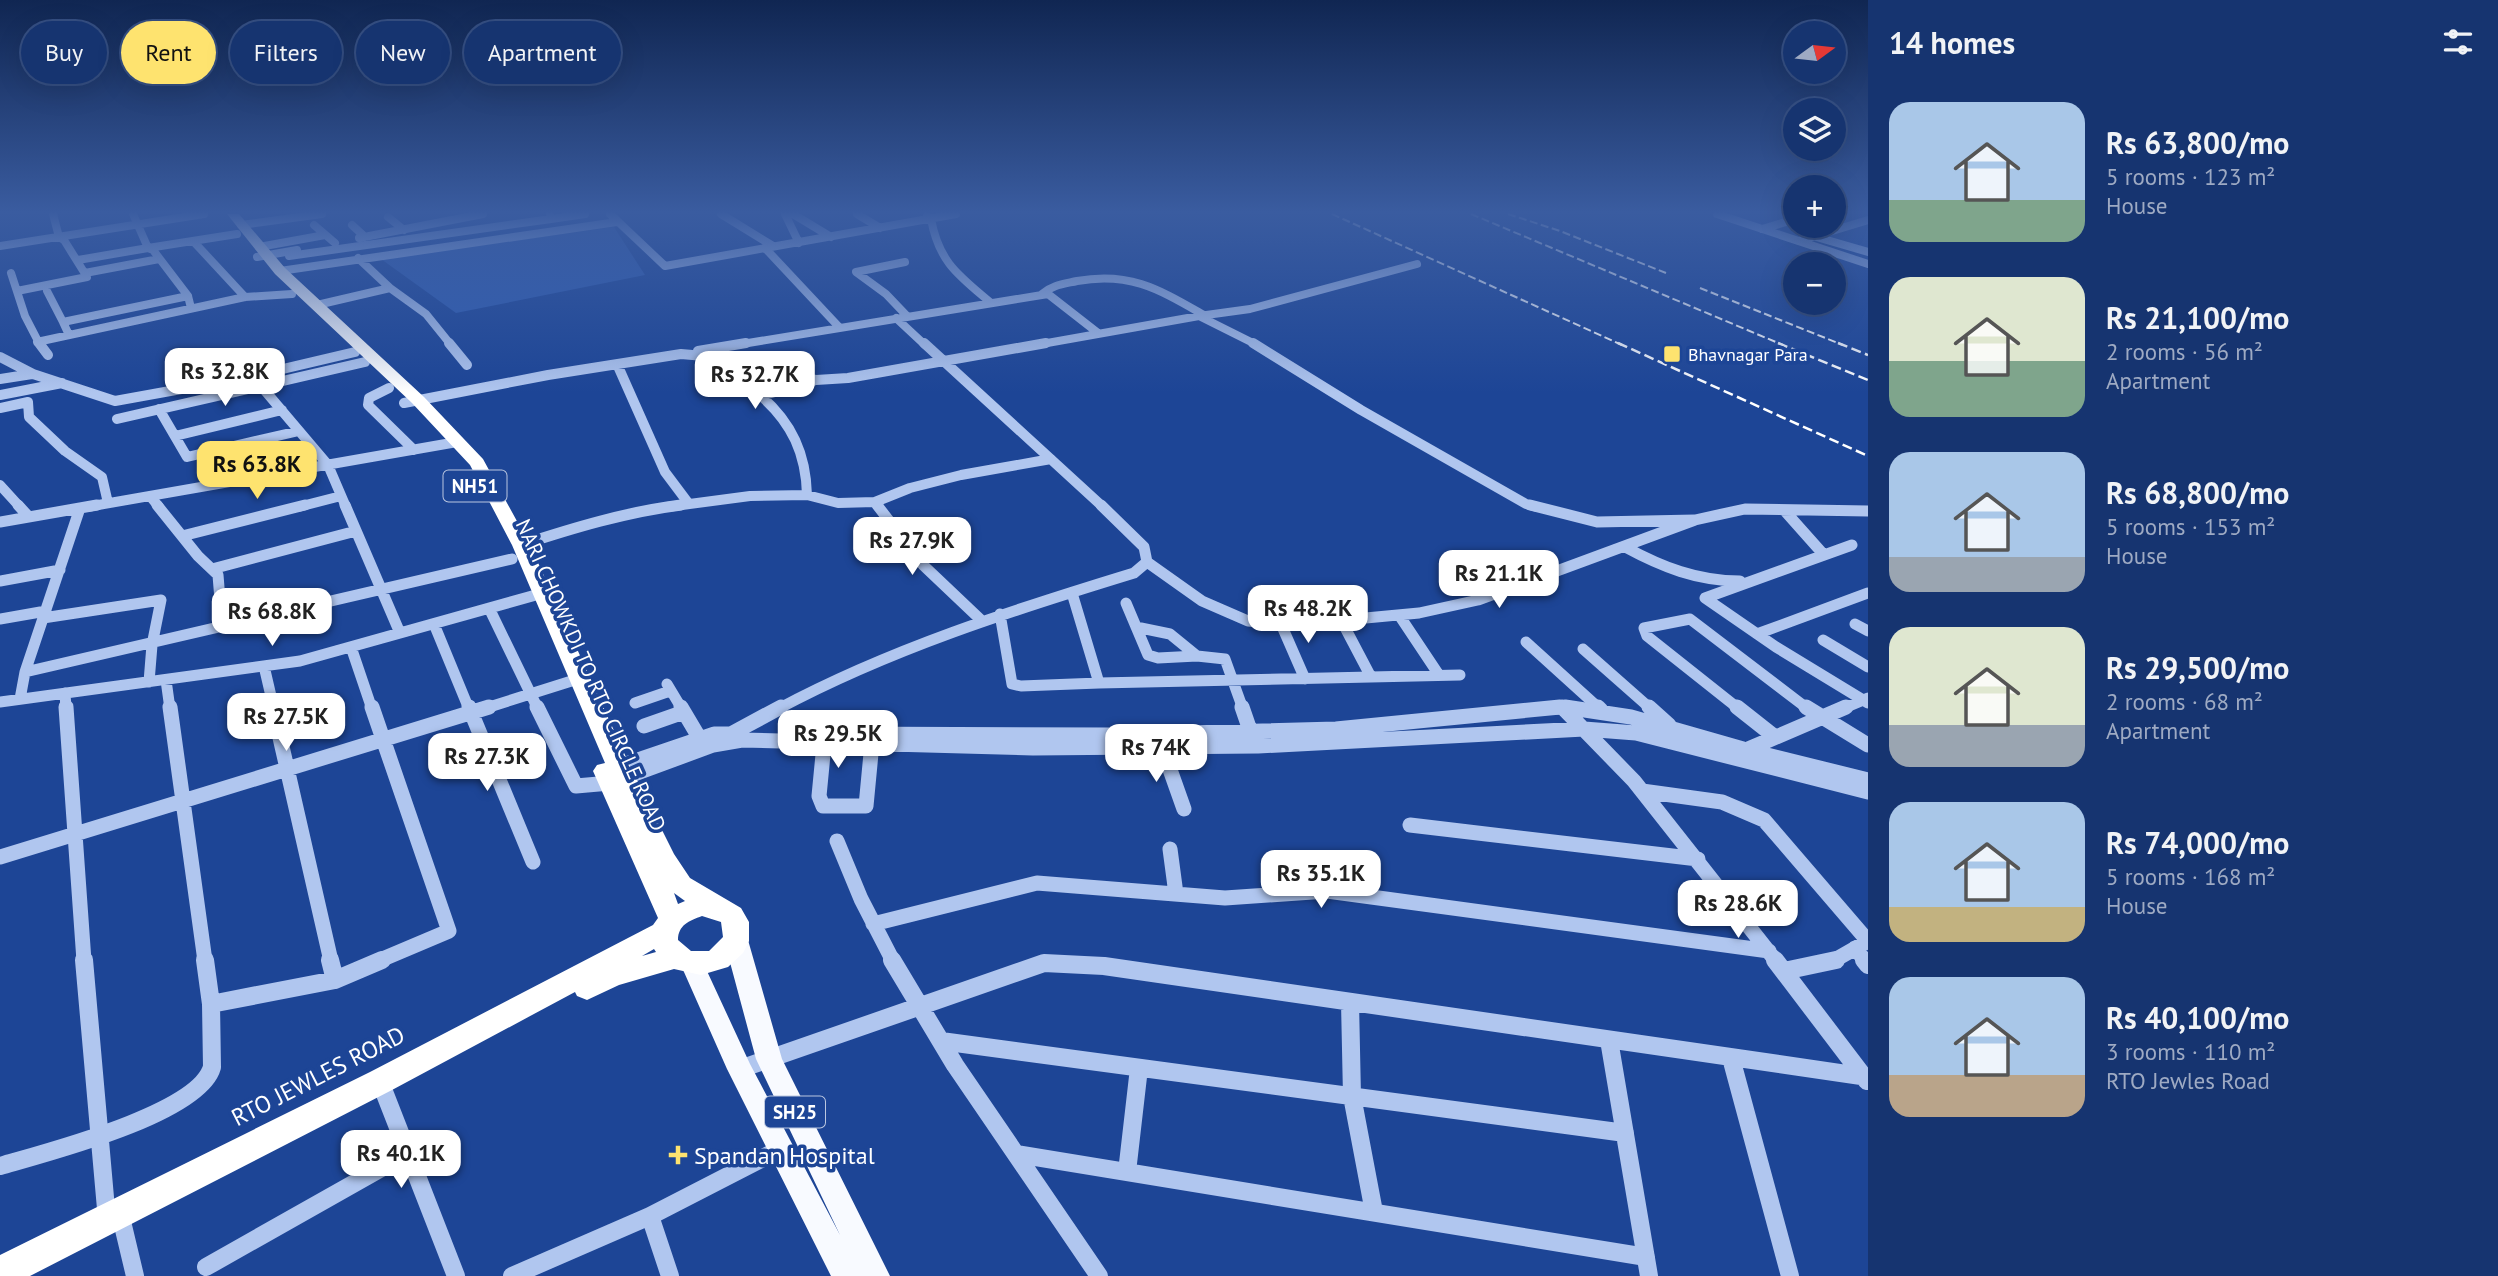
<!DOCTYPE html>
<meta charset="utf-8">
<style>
:root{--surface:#163470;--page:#1f3c75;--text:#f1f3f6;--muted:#9eaac3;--line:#354f83;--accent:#fee36f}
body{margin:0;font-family:"PT Sans",sans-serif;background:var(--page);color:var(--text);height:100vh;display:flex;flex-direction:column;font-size:26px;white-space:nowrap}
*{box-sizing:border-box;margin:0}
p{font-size:23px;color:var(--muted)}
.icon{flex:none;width:38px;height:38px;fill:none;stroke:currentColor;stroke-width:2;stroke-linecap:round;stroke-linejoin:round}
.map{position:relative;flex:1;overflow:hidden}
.side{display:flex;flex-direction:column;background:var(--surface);width:630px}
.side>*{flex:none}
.banner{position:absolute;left:21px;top:21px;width:665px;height:63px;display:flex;gap:14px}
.needle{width:46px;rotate:75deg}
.controls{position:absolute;left:1783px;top:21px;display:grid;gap:14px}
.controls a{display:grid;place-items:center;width:63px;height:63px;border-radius:50%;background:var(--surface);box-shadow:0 7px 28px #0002,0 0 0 2px var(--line);font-size:35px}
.price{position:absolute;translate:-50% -60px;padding:0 16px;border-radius:14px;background:#fff;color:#222;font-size:23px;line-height:46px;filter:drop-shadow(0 2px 4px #0008)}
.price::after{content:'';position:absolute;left:50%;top:42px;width:21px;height:16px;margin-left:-10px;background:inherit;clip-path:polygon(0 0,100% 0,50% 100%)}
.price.active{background:var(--accent);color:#111}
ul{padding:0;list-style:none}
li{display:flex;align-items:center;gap:21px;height:175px;padding:0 21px}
li span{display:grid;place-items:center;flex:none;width:196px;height:140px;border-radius:21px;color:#555}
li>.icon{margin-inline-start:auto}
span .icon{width:84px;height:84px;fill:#fffc;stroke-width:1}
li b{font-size:30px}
h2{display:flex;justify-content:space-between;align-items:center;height:84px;padding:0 21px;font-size:30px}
.tag{padding:0 24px;border-radius:32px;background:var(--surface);box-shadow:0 7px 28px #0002,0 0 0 2px var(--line);font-size:24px;line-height:63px}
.tag.active{background:var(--accent);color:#111}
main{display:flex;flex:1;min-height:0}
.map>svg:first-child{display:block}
</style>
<main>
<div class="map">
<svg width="1868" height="1276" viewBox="0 0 1868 1276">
<rect width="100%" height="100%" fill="#1d4596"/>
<!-- green -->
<path fill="#315eb3" d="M614 227 645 275 456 313 381 259Z"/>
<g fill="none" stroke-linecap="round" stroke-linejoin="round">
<!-- minor-far4 -->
<path stroke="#b0c6ef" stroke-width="8" d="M610 214 665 266 956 214
M721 214 773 246
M785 214 799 243
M793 214 831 237
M857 214 880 228
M1717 214 1868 264
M927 216 931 219C939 262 958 275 990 302
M388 217 404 230
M551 219 585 214
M241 225 322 214
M314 225 335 243
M352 225 365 237
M1762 229 1796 219
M1813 236 1868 252
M359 238 483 214
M1799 241 1868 220
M194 242 245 297
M0 246 204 214
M259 247 325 235
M765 248 839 327
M289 256 551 219 550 214
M257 257 297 250
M78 260 148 248 133 214
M905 262 856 272 886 294 907 316
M280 271 617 222
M11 273 25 316 40 345
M85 273 159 259
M390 288 426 314 451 345
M17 291 87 277 64 240 59 237 53 214
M47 291 63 322
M1042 294C1052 285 1064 284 1077 281 1130 271 1160 290 1204 315
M188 296 153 250 148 248 237 234
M317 305 390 288 358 258
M896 318 925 345
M69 335 63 322 188 296 191 308
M37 342 245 297 292 294
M736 345 1048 294 1098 333
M1036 345 1199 316
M1257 345 1199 316 1250 309 1417 264"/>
<!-- minor-far3 -->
<path stroke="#b0c6ef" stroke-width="10" d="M39 343 48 355
M449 343 467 365
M924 343 1103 507
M1253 343 1361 410 1526 504 1537 507
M698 351 746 343
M0 357 33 374 115 401 253 376 355 352
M617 364 665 472 689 504
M0 379 32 374
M261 386 328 465 346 507
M389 388 369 398 368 405 414 450
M0 395 62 383
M404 403 548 375 681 354 727 358 780 374 816 380 848 378 1046 343
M0 408 28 402 29 417 65 451 102 477 108 503
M159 409 187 457 299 431
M117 419 365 362
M175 436 282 410
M0 485 20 507
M807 495C806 454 792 423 761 396L813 381
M150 496 159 507
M875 502 879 507
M87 507 457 442
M298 507 341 496
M667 507 750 496 807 495 838 503 875 502 910 488 961 475 1051 459"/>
<!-- minor-far2 -->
<path stroke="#b0c6ef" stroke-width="11" d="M18 505 29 517
M157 505 198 556 218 575 220 600 233 625
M345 505 400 633
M877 505 923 565 982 621
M1530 505 1597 522 1695 520
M1784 510 1824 555
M0 522 97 505
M182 536 305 505
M521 545C573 528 626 512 681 505
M1625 547C1662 567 1697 581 1740 581
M1147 562 1202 601 1248 621 1291 625 1419 613 1478 600 1695 520 1745 509 1868 511
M212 569 356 531
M0 581 60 570
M1705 598 1776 647 1868 703
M1705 598 1852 545
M1126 603 1148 655 1158 658 1197 656
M489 608 538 709
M1000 614 1012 684 1021 686 1099 683 1072 593
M1399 615 1439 675
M43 618 161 600 152 645 149 682
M0 619 46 611
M1341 620 1371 677
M434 624 469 709
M1281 624 1305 679
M1855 624 1868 631
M1136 627 1170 634 1197 656 1225 659 1243 709
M1757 634 1868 593
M1823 640 1868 667
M1526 642 1600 709
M351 647 372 709
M1583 649 1651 709
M264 666 274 709
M25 672 80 508
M166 680 170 709
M1099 683 1460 675
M667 684 682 709
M65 693 66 709
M20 699 25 672 512 559
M0 702 300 661 543 593
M635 703 670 691
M1562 707 1564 709
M483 709 581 678
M778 709C890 649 1013 610 1134 573L1147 562 1144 547 1101 505
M1542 709H1587
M1739 709 1647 636 1644 628 1690 619 1808 709
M1842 709 1868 698"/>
<!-- minor-far1 -->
<path stroke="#b0c6ef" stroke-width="15" d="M66 707 84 961
M170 707 205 961
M273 707 331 961
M372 707 449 931 378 961
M469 707 533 862
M537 707 576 786 610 783 713 745 742 740 1033 748 1258 746 1584 729 1636 733 1868 792
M681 707 700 739
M1242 707 1252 736
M1562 707 1634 781 1776 961
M1565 707 1631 717 1743 749 1868 780
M1598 707 1601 710
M1649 707 1669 725
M1737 707 1775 737
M1806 707 1868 745
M644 726 684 712
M825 734 819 796 823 806H866L872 743
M832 734 1113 735 1336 729 1560 707
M727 736 781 707
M1162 747 1184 809
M1746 750 1846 707
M614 768 714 734H737
M1642 791 1722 802 1764 820 1868 941 1833 961
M1410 825 1698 859
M837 841 861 899 893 961
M1170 849 1176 894
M0 857 489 707
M873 924 1037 883 1225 898 1327 891 1769 951
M1855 948 1865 961"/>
<!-- minor -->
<path stroke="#b0c6ef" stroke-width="18" d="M84 960 107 1220
M205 960 211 1004 335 980
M330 960 335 980 382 960
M892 960 955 1065 1099 1276
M1775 960 1867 1081
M1864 960 1868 965
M1784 971 1836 960
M1350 1002 1352 1096 1374 1212
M1609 1040 1649 1276
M941 1041 1625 1133
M1731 1058 1790 1276
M740 1069 1044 963 1104 966 1868 1077
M383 1089 456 1276
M1016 1154 1646 1257
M0 1166C45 1153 199 1114 212 1067L211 1004
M1127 1172 1139 1068
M120 1213 135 1276
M650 1216 670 1276
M206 1267 408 1153
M512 1276 650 1216 782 1148"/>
<!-- major -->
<path fill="#f8faff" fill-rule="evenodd" d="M736 931 744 934 748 940 782 1059 890 1276H831L727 1069 680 963 684 956 692 954 700 956 750 1064 840 1235 756 1059 724 940 728 934Z"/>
<!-- highway -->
<path fill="#fff" fill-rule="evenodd" d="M227 214H239L285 268 424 397 483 459 530 545 630 766 674 854 690 878 741 908 749 922V941L743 953 728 967 701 975 674 969 619 985 587 1000 577 996 575 992 392 1090 30 1276H0V1255L370 1072 653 925 658 918 593 771 597 765 605 763 512 545 470 465 412 403 275 274ZM674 893 685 901 678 904ZM702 916 721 922 723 937 709 951H691L678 940C678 925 689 921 702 916ZM654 949 656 952 642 956Z"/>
<!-- rail-far1 -->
<path stroke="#fff" stroke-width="2" stroke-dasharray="8 3.5" stroke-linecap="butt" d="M1332 214 1622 345
M1471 214 1783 345
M1508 214 1560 231 1666 273
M1700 288 1843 345"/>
<!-- rail -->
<path stroke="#fff" stroke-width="2.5" stroke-dasharray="10 4.5" stroke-linecap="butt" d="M1618 343 1868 456
M1778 343 1868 380
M1838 343 1868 355"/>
</g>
<!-- sky -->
<linearGradient id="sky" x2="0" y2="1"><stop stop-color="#102652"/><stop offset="0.54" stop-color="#3a5ca0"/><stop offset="1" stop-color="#3a5ca0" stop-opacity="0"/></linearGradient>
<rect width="1868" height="393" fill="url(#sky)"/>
<!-- markers -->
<g fill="#fee36f" stroke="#1d4596" stroke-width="2.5">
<rect x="1663" y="345" width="18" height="18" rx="3.5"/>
<path d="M674.5 1144.5h7v7h7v7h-7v7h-7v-7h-7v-7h7z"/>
</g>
<g text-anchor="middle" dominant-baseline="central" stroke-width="7" stroke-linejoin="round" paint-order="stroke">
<!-- far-poi labels -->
<g font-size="18" fill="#fff" stroke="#1d4596" text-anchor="start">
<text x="1688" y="354">Bhavnagar Para</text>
</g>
<!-- shield labels -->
<g fill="#1d4596" stroke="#bbc7e0" stroke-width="2">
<rect x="443.5" y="470.5" width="63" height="31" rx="5"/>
<rect x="765" y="1096.5" width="60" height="31" rx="5"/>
</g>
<g font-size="19" font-weight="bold" fill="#fff">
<text x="475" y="486">NH51</text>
<text x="795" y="1112">SH25</text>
</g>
<!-- street labels -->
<g font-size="21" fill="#fff" stroke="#1d4596">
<text transform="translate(591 675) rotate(66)">NARI CHOWKDI TO RTO CIRCLE ROAD</text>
</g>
<!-- near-street labels -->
<g font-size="24" fill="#fff" stroke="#1d4596">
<text transform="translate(318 1076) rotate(-27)">RTO JEWLES ROAD</text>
</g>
<!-- near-poi labels -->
<g font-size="24" fill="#fff" stroke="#1d4596" text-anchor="start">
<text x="694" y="1155">Spandan Hospital</text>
</g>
</g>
</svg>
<div class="controls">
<a><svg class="needle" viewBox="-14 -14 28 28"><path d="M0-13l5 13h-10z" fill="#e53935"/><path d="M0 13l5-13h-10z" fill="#9eaac3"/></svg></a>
<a><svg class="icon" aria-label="layers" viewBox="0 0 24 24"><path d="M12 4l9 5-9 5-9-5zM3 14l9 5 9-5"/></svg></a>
<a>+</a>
<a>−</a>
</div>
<b class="price" style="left:225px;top:408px">Rs 32.8K</b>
<b class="price" style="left:755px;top:411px">Rs 32.7K</b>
<b class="price active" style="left:257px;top:501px">Rs 63.8K</b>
<b class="price" style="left:912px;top:577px">Rs 27.9K</b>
<b class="price" style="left:1499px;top:610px">Rs 21.1K</b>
<b class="price" style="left:1308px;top:645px">Rs 48.2K</b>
<b class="price" style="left:272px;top:648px">Rs 68.8K</b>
<b class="price" style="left:286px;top:753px">Rs 27.5K</b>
<b class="price" style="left:838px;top:770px">Rs 29.5K</b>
<b class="price" style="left:1156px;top:784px">Rs 74K</b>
<b class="price" style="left:487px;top:793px">Rs 27.3K</b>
<b class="price" style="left:1321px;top:910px">Rs 35.1K</b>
<b class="price" style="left:1738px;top:940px">Rs 28.6K</b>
<b class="price" style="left:401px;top:1190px">Rs 40.1K</b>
<div class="banner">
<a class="tag">Buy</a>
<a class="tag active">Rent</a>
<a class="tag">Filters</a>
<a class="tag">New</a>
<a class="tag">Apartment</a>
</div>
</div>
<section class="side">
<h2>14 homes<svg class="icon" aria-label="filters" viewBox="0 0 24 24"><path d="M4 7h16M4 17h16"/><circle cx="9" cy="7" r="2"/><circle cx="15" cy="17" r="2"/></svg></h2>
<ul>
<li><span style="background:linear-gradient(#a9c7e8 70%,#7fa58c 0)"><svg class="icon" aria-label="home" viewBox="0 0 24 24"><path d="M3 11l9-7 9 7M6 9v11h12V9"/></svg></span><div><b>Rs 63,800/mo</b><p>5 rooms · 123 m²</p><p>House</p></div></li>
<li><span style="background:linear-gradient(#dfe7d0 60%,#7fa58c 0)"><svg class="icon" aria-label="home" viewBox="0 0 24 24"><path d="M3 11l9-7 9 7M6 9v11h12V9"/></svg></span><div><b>Rs 21,100/mo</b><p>2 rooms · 56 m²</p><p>Apartment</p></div></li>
<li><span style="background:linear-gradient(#a9c7e8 75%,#9aa5b1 0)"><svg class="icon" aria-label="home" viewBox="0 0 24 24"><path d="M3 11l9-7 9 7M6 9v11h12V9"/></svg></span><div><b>Rs 68,800/mo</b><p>5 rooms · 153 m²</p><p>House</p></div></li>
<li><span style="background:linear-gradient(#dfe7d0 70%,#9aa5b1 0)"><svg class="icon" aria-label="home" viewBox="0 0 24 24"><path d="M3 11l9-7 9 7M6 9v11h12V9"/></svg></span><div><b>Rs 29,500/mo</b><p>2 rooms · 68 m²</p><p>Apartment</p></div></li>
<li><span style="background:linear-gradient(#a9c7e8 75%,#c2b280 0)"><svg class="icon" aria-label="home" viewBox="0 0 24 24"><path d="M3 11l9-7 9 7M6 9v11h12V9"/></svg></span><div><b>Rs 74,000/mo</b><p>5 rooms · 168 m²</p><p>House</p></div></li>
<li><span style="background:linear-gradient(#a9c7e8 70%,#b9a48a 0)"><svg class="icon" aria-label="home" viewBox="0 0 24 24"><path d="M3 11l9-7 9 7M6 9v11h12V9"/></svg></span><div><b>Rs 40,100/mo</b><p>3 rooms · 110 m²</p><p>RTO Jewles Road</p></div></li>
</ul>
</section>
</main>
